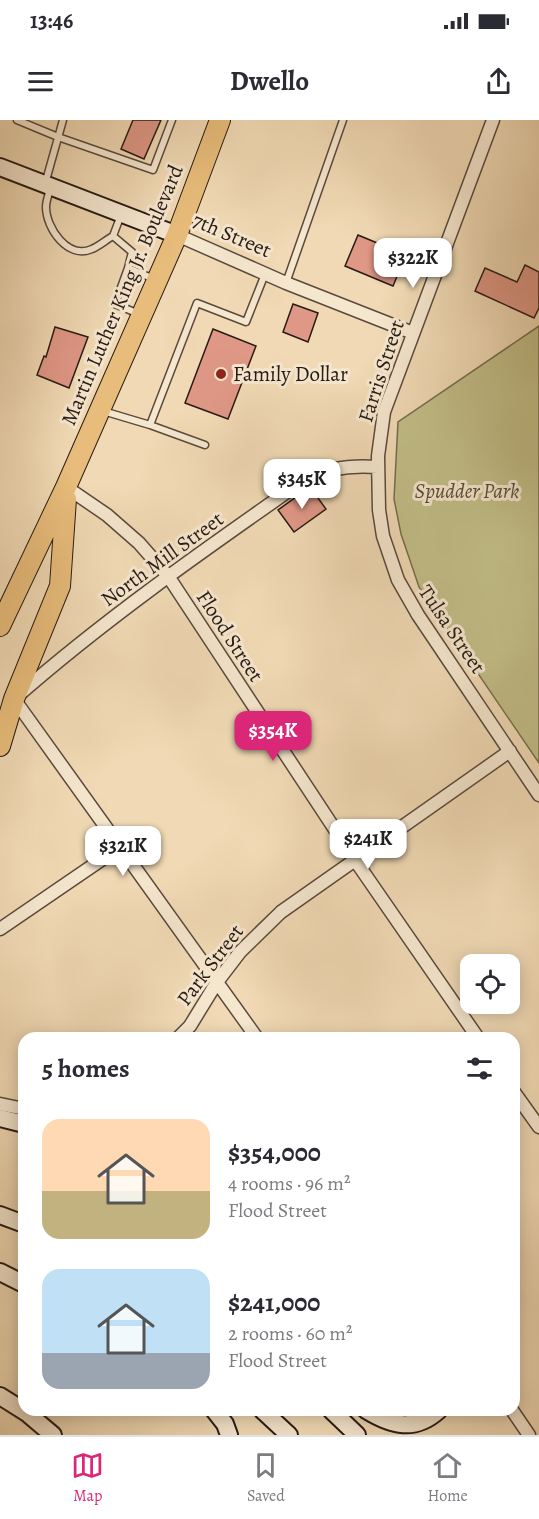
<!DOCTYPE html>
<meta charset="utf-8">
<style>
:root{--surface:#fff;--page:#f2f2f3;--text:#2b2b33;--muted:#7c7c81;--line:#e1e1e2;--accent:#db2777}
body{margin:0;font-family:Alegreya,serif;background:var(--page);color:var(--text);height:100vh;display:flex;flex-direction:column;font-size:22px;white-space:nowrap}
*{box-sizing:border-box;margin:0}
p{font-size:20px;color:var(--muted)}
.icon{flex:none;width:33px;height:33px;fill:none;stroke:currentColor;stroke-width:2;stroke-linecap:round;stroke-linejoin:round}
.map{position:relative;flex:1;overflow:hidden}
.panel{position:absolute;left:18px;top:912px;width:502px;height:384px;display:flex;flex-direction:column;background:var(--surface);border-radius:18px;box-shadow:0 3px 15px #0003}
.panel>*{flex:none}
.buttons{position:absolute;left:460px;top:834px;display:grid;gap:12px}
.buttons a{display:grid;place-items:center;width:60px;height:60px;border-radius:12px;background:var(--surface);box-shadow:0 3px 15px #0003;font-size:30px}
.price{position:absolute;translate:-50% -51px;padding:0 14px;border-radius:12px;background:#fff;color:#222;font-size:20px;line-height:39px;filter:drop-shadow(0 2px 3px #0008)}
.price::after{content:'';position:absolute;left:50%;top:36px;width:18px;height:14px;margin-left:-9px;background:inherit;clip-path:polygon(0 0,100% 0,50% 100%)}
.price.active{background:var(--accent);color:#fff}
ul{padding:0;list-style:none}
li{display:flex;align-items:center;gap:18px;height:150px;padding:0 24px}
li span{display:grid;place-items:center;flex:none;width:168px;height:120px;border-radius:18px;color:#555}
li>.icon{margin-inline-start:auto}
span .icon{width:72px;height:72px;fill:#fffc;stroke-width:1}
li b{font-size:26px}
h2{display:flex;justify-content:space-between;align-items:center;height:72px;padding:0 24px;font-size:26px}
.status{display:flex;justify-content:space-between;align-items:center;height:42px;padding:0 30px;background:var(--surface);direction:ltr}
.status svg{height:16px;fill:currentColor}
header{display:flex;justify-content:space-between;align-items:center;height:78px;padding:0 24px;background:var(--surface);font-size:27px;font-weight:700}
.tabs{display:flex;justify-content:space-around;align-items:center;height:84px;border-top:2px solid var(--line);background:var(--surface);font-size:16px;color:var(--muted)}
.tabs a{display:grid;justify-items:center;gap:3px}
.tabs .active{color:var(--accent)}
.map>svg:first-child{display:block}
</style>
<div class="status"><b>13:46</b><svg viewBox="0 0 49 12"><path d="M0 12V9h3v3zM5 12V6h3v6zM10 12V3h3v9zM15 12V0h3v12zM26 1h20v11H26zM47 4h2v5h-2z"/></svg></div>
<header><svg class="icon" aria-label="menu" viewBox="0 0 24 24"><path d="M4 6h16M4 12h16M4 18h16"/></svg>Dwello<svg class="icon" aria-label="share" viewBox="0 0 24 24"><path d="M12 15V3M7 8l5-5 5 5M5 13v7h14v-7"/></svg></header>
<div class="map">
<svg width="539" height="1315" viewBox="0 0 539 1315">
<rect width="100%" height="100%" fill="#f0d9b4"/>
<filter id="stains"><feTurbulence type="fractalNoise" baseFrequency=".00333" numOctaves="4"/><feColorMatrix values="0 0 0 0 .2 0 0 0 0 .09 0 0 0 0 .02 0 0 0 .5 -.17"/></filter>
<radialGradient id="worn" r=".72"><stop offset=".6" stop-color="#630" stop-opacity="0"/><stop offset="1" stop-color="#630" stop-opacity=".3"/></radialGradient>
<!-- green -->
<path fill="#c1bd87" stroke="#746c4e" stroke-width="1.5" d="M539 206V643L419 467 401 414 394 379 398 302Z"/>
<!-- building -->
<path fill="#df9786" stroke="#271b15" stroke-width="1.5" d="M133 0H161L144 39 121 29Z
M358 115 406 135 393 166 345 146Z
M525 145 539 152V188L534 198 475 171 485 148 517 162Z
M293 184 318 193 308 222 283 212Z
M55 207 88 217 69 268 37 255 44 236 46 237Z
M213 209 256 226 228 299 185 283Z
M310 367 326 389 294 412 278 390Z"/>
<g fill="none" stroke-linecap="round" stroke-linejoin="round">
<!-- lane casing -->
<g stroke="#594a3d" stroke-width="9">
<path id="lane" d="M17 0 58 17 153 50 172 0
M45 64 63 0
M50 68C49 74 46 81 46 87 46 108 68 140 92 129 99 126 106 120 113 116
M121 95 113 116 132 132 128 148
M286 163 343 0
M139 194 115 184 128 148 154 159
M103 291 150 305 197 183 246 202 265 154
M150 305 205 325"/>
</g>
<!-- street casing -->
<g stroke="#594a3d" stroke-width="15">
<path id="street" d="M493 0 384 292 378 336 379 390 383 416 398 460 418 495 539 675
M177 115 286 163 413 213
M66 367 107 395 139 423 168 456 355 740 478 918
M0 809 120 727
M178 918 190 906 217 862 240 832 281 792 510 631
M257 918 14 579C106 498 207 428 307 358 330 347 353 345 378 347
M514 972 539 1007
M0 984 24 989
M512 1290 529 1315"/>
</g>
<!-- secondary casing -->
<g stroke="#271b15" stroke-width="20">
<path id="secondary" d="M0 47 177 115
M0 998 24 1004
M0 1095 24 1104
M0 1152 24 1164
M0 1276 27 1293 53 1315
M214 1290 225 1304 229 1315
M262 1290 289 1315
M331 1290 357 1315
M366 1290C392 1306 415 1312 439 1290"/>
</g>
<!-- primary casing -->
<g stroke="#271b15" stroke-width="22">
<path id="primary" d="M0 506 66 367 177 115 220 0
M0 626 14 579 60 466 66 379"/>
</g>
<!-- lane -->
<use href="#lane" stroke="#f5e6ce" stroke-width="6"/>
<!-- street -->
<use href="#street" stroke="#f5e6ce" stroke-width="12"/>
<!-- secondary -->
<use href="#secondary" stroke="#f5e6ce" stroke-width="16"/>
<!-- primary -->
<use href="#primary" stroke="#e8bc7a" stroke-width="20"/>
</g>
<!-- markers -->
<circle fill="#8f2418" stroke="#f5e6ce" stroke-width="2" cx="221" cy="254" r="6"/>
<g text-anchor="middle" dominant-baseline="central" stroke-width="6" stroke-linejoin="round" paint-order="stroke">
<!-- street labels -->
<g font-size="21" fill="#271b15" stroke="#f5e6ce">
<text transform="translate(232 115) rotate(23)">7th Street</text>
<text transform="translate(122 175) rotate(-67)">Martin Luther King Jr. Boulevard</text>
<text transform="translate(381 251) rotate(-72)">Farris Street</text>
<text transform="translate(162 439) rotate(-36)">North Mill Street</text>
<text transform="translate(452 509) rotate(56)">Tulsa Street</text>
<text transform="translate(230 516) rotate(57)">Flood Street</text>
<text transform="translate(210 845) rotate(-53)">Park Street</text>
</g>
<!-- poi labels -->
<g font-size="21" fill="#271b15" stroke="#f5e6ce" text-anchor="start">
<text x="233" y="254">Family Dollar</text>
</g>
<!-- park labels -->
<g font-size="21" font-style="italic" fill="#554c37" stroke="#f5e6ce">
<text x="467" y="371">Spudder Park</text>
</g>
</g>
<rect width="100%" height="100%" filter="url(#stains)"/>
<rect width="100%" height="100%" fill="url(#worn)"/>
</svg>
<div class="buttons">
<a><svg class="icon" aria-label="locate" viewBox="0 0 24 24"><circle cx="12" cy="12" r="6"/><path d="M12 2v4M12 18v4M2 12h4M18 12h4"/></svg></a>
</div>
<b class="price" style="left:413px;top:169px">$322K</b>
<b class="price" style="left:302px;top:390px">$345K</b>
<b class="price active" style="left:273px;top:642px">$354K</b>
<b class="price" style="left:368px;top:750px">$241K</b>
<b class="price" style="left:123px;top:757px">$321K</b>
<section class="panel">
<h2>5 homes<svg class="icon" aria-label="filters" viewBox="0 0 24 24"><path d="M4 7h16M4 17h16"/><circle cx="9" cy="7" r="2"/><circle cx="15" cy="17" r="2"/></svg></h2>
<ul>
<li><span style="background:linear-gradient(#ffd9b3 60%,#c2b280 0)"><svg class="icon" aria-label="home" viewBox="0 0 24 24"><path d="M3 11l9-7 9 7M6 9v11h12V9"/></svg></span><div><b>$354,000</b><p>4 rooms · 96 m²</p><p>Flood Street</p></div></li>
<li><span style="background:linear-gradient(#bfe0f5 70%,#9aa5b1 0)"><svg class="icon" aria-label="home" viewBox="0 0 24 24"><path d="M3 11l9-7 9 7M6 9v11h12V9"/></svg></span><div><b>$241,000</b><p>2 rooms · 60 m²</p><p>Flood Street</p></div></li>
</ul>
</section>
</div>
<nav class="tabs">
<a class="active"><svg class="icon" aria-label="map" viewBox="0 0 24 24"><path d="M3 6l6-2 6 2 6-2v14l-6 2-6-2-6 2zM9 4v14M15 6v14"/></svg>Map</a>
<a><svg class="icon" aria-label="saved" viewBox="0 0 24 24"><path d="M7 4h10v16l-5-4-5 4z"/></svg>Saved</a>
<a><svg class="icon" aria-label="home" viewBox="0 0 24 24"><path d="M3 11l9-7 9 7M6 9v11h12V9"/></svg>Home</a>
</nav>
